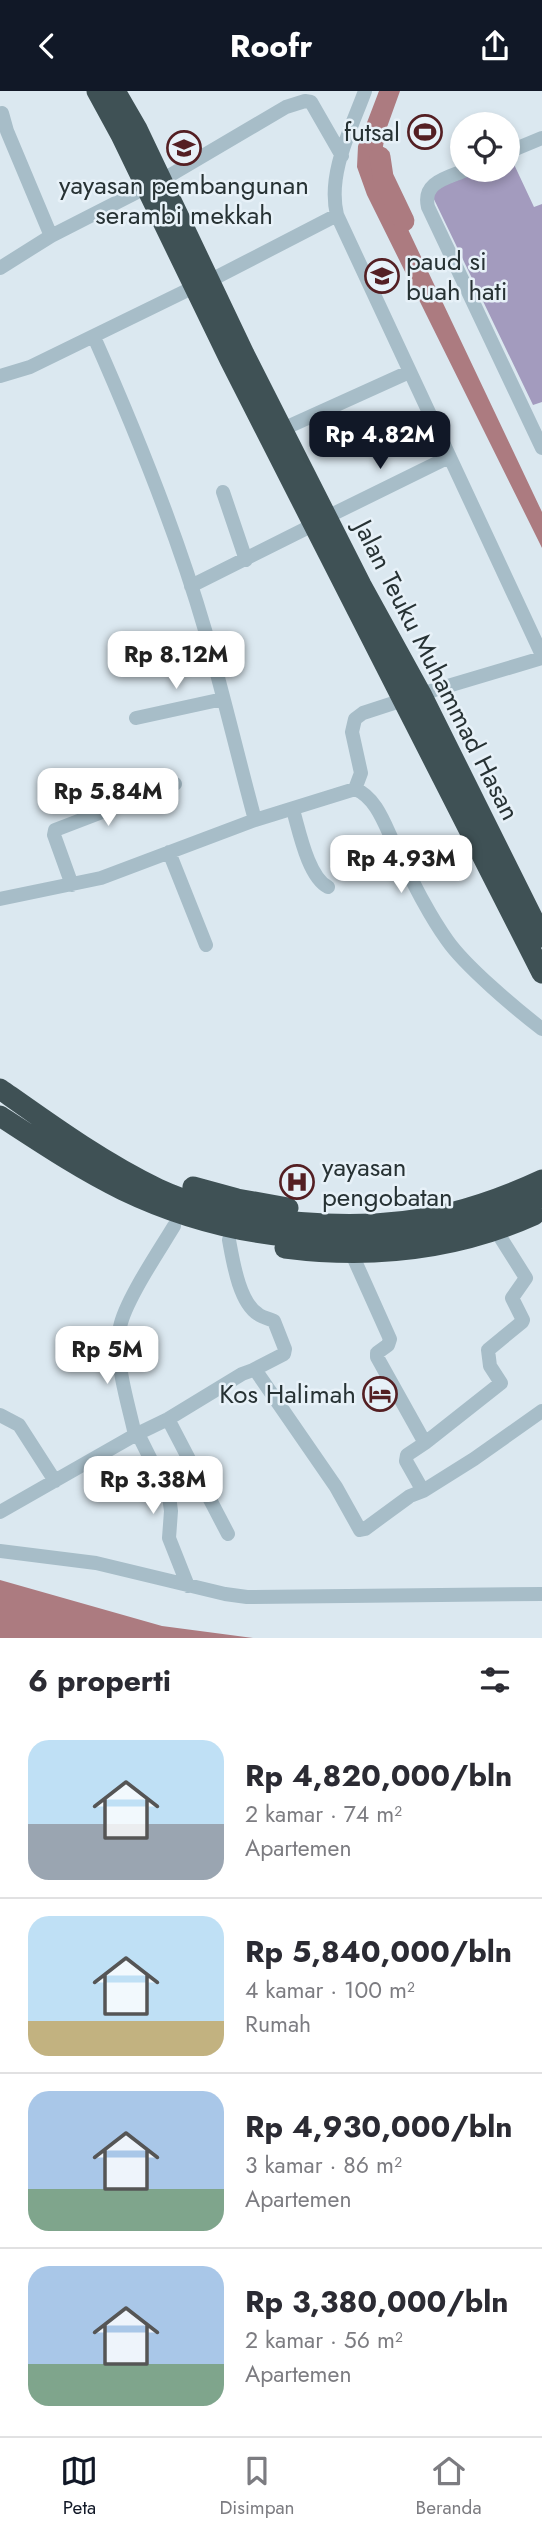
<!DOCTYPE html>
<html lang="id">
<meta charset="utf-8">
<style>
:root{--surface:#fff;--page:#f7f7f7;--text:#2b2b33;--muted:#7c7c81;--line:#e1e1e2;--accent:#111827}
body{margin:0;font-family:Jost,sans-serif;background:var(--page);color:var(--text);height:100vh;display:flex;flex-direction:column;font-size:26px;white-space:nowrap}
*{box-sizing:border-box;margin:0}
p{font-size:23px;color:var(--muted)}
.icon{flex:none;width:38px;height:38px;fill:none;stroke:currentColor;stroke-width:2;stroke-linecap:round;stroke-linejoin:round}
.map{position:relative;height:1547px;overflow:hidden}
.drawer{display:flex;flex-direction:column;background:var(--surface);flex:1}
.drawer>*{flex:none}
.fabs{position:absolute;left:450px;top:21px;display:grid;gap:14px}
.fabs a{display:grid;place-items:center;width:70px;height:70px;border-radius:50%;background:var(--surface);box-shadow:0 4px 10px #0003;font-size:35px}
.price{position:absolute;translate:-50% -60px;padding:0 16px;border-radius:14px;background:#fff;color:#222;font-size:23px;line-height:46px;filter:drop-shadow(0 2px 4px #0008)}
.price::after{content:'';position:absolute;left:50%;top:42px;width:21px;height:16px;margin-left:-10px;background:inherit;clip-path:polygon(0 0,100% 0,50% 100%)}
.price.active{background:var(--accent);color:#fff}
ul{padding:0;list-style:none}
li{display:flex;align-items:center;gap:21px;height:175px;padding:0 28px}
li+li{border-top:2px solid var(--line)}
li span{display:grid;place-items:center;flex:none;width:196px;height:140px;border-radius:21px;color:#555}
li>.icon{margin-inline-start:auto}
span .icon{width:84px;height:84px;fill:#fffc;stroke-width:1}
li b{font-size:30px}
h2{display:flex;justify-content:space-between;align-items:center;height:84px;padding:0 28px;font-size:30px}
header{display:flex;justify-content:space-between;align-items:center;height:91px;padding:0 28px;background:var(--accent);color:#fff;font-size:32px;font-weight:700}
.tabs{display:flex;justify-content:space-around;align-items:center;height:98px;border-top:2px solid var(--line);background:var(--surface);font-size:19px;color:var(--muted)}
.tabs a{display:grid;justify-items:center;gap:4px}
.tabs .active{color:var(--accent)}
.map>svg:first-child{display:block}
</style>
<header><svg class="icon" aria-label="back" viewBox="0 0 24 24"><path d="M15 5l-7 7 7 7"/></svg>Roofr<svg class="icon" aria-label="share" viewBox="0 0 24 24"><path d="M12 15V3M7 8l5-5 5 5M5 13v7h14v-7"/></svg></header>
<div class="map">
<svg width="542" height="1547" viewBox="0 0 542 1547">
<rect width="100%" height="100%" fill="#dbe8f0"/>
<!-- green -->
<path fill="#a39bbe" d="M511 67 534 116 542 113V311L533 314 430 100 483 79H508V69Z"/>
<!-- water -->
<path fill="#ac7b80" d="M379 0H400L386 39 381 66 387 94 542 421V457L367 104 357 76 358 55Z
M0 1489 162 1535 253 1547H0Z"/>
<g fill="none" stroke-linecap="round" stroke-linejoin="round">
<!-- river -->
<path stroke="#ac7b80" stroke-width="21" d="M380 66 383 86 404 130"/>
<!-- minor -->
<path stroke="#a7bdc8" stroke-width="14" d="M2 22 7 40 51 145
M508 61 542 47
M466 79C447 87 422 91 428 116L542 357
M162 89 286 16 305 10 311 11 342 65
M337 124 542 564
M0 177 51 145 147 96
M211 189 337 124C327 83 351 38 365 0
M0 285 30 276 196 195
M283 338 409 281
M223 401 246 469
M327 426 449 366
M191 495 313 434
M421 603 542 567
M136 627 223 608
M355 698 361 682 352 641 355 628 363 622 403 609
M293 719C299 739 308 786 328 796
M255 729 355 698C378 707 386 738 397 759 412 789 427 821 447 849 465 875 516 918 542 938
M169 761 206 854
M72 794 54 744 55 739 175 693
M0 808 101 787 255 729C238 666 223 602 205 539 176 439 136 341 94 246
M229 1149C233 1170 239 1211 258 1223 262 1226 269 1228 274 1230L285 1258 284 1263 253 1279
M351 1161 390 1248 388 1254 377 1262V1266L425 1352 407 1364 406 1370 423 1400
M0 1324 19 1334 55 1390
M168 1328 228 1443
M138 1343 169 1405 171 1420 169 1447 188 1495
M135 1344 168 1328 242 1283 253 1279 256 1280 336 1396 360 1439 365 1438 410 1405 423 1400 474 1368 542 1320
M425 1352 501 1292 490 1275 488 1259 522 1231 523 1229 512 1207 526 1187 497 1141
M0 1421 135 1344C128 1311 114 1271 120 1236 125 1210 159 1160 174 1135
M0 1460 96 1472 225 1503 247 1506 542 1503"/>
<!-- highway -->
<path stroke="#3f5155" stroke-width="21" d="M97 0 121 44 230 269 542 882
M115 0 137 38 244 263 361 494 421 603 542 846
M0 998C51 1034 102 1071 158 1098 236 1134 363 1143 447 1123 479 1115 512 1103 542 1089
M0 1025C40 1051 80 1078 123 1099 252 1161 412 1166 542 1106
M193 1096 237 1108 288 1117
M285 1157C371 1168 454 1160 534 1124"/>
</g>
<!-- icons -->
<defs>
<g id="stadium-ring" transform="scale(1.75)"><circle r="9.5" fill="#e7f1f8" stroke="#541f23" stroke-width="1.5"/><path d="M0-5a6.5 5 0 1 0 0 10a6.5 5 0 1 0 0-10ZM-3.5-1.8h7v3.6h-7Z" fill="#541f23"/></g>
<g id="university-ring" transform="scale(1.75)"><circle r="9.5" fill="#e7f1f8" stroke="#541f23" stroke-width="1.5"/><path d="M0-5L7-2L0 1L-7-2ZM-4 1L0 2.5L4 1V4Q0 6-4 4Z" fill="#541f23"/></g>
<g id="school-ring" transform="scale(1.75)"><circle r="9.5" fill="#e7f1f8" stroke="#541f23" stroke-width="1.5"/><path d="M0-5L7-2L0 1L-7-2ZM-4 1L0 2.5L4 1V4Q0 6-4 4Z" fill="#541f23"/></g>
<g id="hospital-ring" transform="scale(1.75)"><circle r="9.5" fill="#e7f1f8" stroke="#541f23" stroke-width="1.5"/><path d="M-5-5h3v3.5h4V-5h3V5h-3V1.5h-4V5h-3Z" fill="#541f23"/></g>
<g id="hotel-ring" transform="scale(1.75)"><circle r="9.5" fill="#e7f1f8" stroke="#541f23" stroke-width="1.5"/><path d="M-6-4.5h1.5V1H6V5H4.5V3h-9V5H-6ZM-4 0a1.8 1.8 0 1 1 3.6 0ZM.5 0V-2.5h3Q6-2.5 6 0Z" fill="#541f23"/></g>
</defs>
<g fill-rule="evenodd">
<use href="#stadium-ring" x="425" y="41"/>
<use href="#university-ring" x="184" y="57"/>
<use href="#school-ring" x="382" y="185"/>
<use href="#hospital-ring" x="297" y="1091"/>
<use href="#hotel-ring" x="380" y="1303"/>
</g>
<g text-anchor="middle" dominant-baseline="central" stroke-width="5" stroke-linejoin="round" paint-order="stroke">
<!-- poi labels -->
<g font-size="26" fill="#273234" stroke="#e7f1f8" text-anchor="end">
<text x="400" y="41">futsal</text>
<text x="184" y="94" text-anchor="middle">yayasan pembangunan<tspan x="184" dy="30">serambi mekkah</tspan></text>
<text x="406" y="170" text-anchor="start">paud si<tspan x="406" dy="30">buah hati</tspan></text>
<text x="322" y="1076" text-anchor="start">yayasan<tspan x="322" dy="30">pengobatan</tspan></text>
<text x="356" y="1303">Kos Halimah</text>
</g>
<!-- street labels -->
<g font-size="26" fill="#273234" stroke="#e7f1f8">
<text transform="translate(437 579) rotate(63)">Jalan Teuku Muhammad Hasan</text>
</g>
</g>
</svg>
<div class="fabs">
<a><svg class="icon" aria-label="locate" viewBox="0 0 24 24"><circle cx="12" cy="12" r="6"/><path d="M12 2v4M12 18v4M2 12h4M18 12h4"/></svg></a>
</div>
<b class="price active" style="left:380px;top:380px">Rp 4.82M</b>
<b class="price" style="left:176px;top:600px">Rp 8.12M</b>
<b class="price" style="left:108px;top:737px">Rp 5.84M</b>
<b class="price" style="left:401px;top:804px">Rp 4.93M</b>
<b class="price" style="left:107px;top:1295px">Rp 5M</b>
<b class="price" style="left:153px;top:1425px">Rp 3.38M</b>
</div>
<section class="drawer">
<h2>6 properti<svg class="icon" aria-label="filters" viewBox="0 0 24 24"><path d="M4 7h16M4 17h16"/><circle cx="9" cy="7" r="2"/><circle cx="15" cy="17" r="2"/></svg></h2>
<ul>
<li><span style="background:linear-gradient(#bfe0f5 60%,#9aa5b1 0)"><svg class="icon" aria-label="home" viewBox="0 0 24 24"><path d="M3 11l9-7 9 7M6 9v11h12V9"/></svg></span><div><b>Rp 4,820,000/bln</b><p>2 kamar · 74 m²</p><p>Apartemen</p></div></li>
<li><span style="background:linear-gradient(#bfe0f5 75%,#c2b280 0)"><svg class="icon" aria-label="home" viewBox="0 0 24 24"><path d="M3 11l9-7 9 7M6 9v11h12V9"/></svg></span><div><b>Rp 5,840,000/bln</b><p>4 kamar · 100 m²</p><p>Rumah</p></div></li>
<li><span style="background:linear-gradient(#a9c7e8 70%,#7fa58c 0)"><svg class="icon" aria-label="home" viewBox="0 0 24 24"><path d="M3 11l9-7 9 7M6 9v11h12V9"/></svg></span><div><b>Rp 4,930,000/bln</b><p>3 kamar · 86 m²</p><p>Apartemen</p></div></li>
<li><span style="background:linear-gradient(#a9c7e8 70%,#7fa58c 0)"><svg class="icon" aria-label="home" viewBox="0 0 24 24"><path d="M3 11l9-7 9 7M6 9v11h12V9"/></svg></span><div><b>Rp 3,380,000/bln</b><p>2 kamar · 56 m²</p><p>Apartemen</p></div></li>
</ul>
</section>
<nav class="tabs">
<a class="active"><svg class="icon" aria-label="map" viewBox="0 0 24 24"><path d="M3 6l6-2 6 2 6-2v14l-6 2-6-2-6 2zM9 4v14M15 6v14"/></svg>Peta</a>
<a><svg class="icon" aria-label="saved" viewBox="0 0 24 24"><path d="M7 4h10v16l-5-4-5 4z"/></svg>Disimpan</a>
<a><svg class="icon" aria-label="home" viewBox="0 0 24 24"><path d="M3 11l9-7 9 7M6 9v11h12V9"/></svg>Beranda</a>
</nav>
